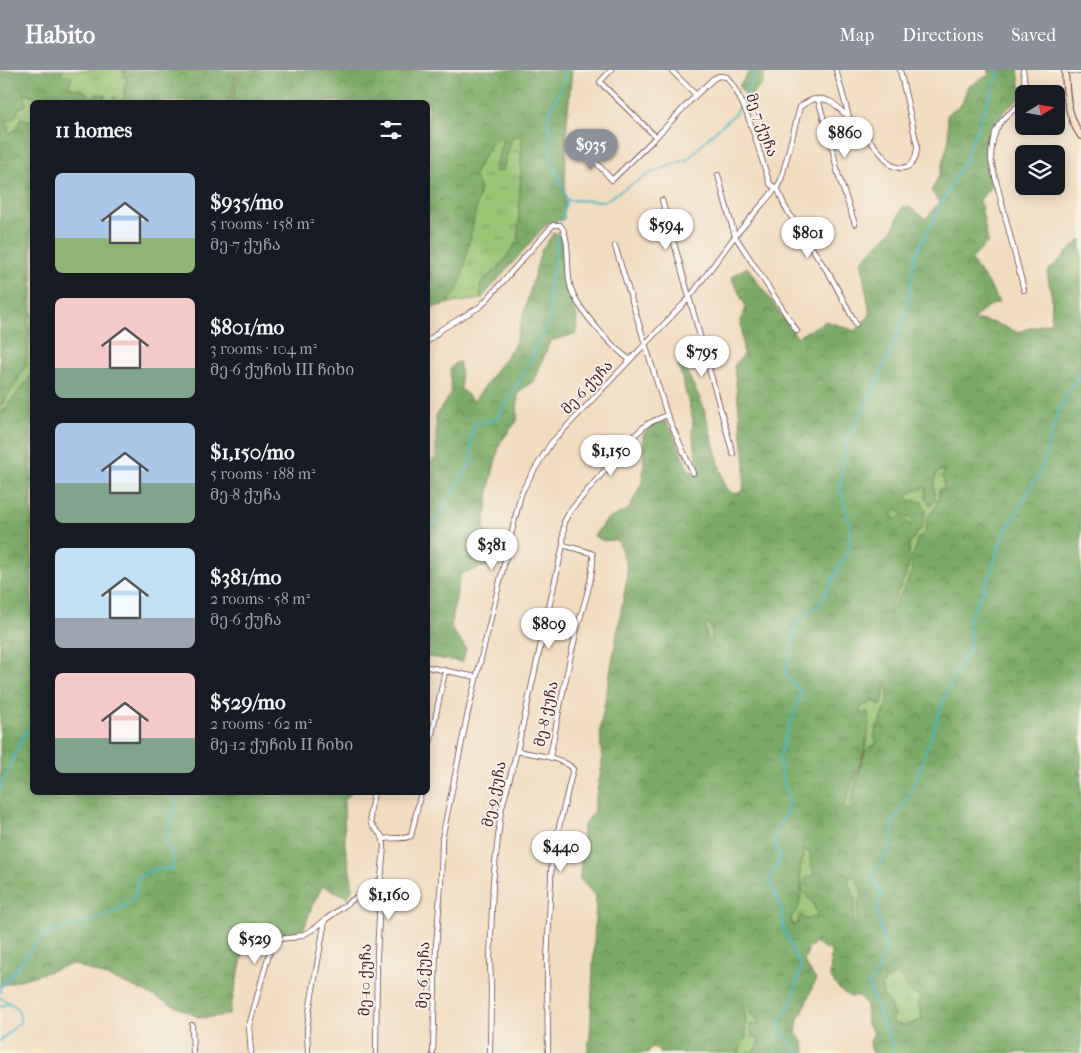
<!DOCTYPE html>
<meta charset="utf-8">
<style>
:root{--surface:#171b24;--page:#20242c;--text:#f1f3f6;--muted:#9ea1a6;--accent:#8c9099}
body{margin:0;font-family:"IM FELL French Canon","Noto Serif Georgian",serif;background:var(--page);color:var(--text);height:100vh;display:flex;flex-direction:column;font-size:19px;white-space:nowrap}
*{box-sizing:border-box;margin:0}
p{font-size:16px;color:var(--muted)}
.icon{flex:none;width:28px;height:28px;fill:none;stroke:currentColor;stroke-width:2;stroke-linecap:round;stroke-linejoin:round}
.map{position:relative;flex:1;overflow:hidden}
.details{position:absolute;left:30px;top:30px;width:400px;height:695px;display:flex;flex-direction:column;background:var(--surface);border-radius:8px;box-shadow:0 2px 12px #0003}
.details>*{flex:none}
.needle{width:32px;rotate:79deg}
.controls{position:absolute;left:1015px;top:15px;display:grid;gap:10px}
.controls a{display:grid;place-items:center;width:50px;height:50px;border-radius:8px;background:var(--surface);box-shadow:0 2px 12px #0003;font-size:25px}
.price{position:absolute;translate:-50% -42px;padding:0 11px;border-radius:18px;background:#fff;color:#222;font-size:16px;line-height:32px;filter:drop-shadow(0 1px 2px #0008)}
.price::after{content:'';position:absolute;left:50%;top:30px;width:15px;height:11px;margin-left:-8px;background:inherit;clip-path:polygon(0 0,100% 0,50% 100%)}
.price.active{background:var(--accent);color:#fff}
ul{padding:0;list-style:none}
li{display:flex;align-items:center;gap:15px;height:125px;padding:0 25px}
li span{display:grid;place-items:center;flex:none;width:140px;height:100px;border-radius:8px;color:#555}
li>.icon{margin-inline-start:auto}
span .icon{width:60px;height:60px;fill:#fffc;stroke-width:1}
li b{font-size:21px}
h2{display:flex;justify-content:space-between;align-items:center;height:60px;padding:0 25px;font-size:21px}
header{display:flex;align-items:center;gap:30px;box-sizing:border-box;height:70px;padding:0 25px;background:var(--accent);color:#fff}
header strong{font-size:24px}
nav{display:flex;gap:28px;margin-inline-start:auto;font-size:18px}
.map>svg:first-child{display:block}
</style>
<header>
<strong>Habito</strong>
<nav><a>Map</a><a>Directions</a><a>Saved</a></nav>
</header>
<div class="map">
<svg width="1081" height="983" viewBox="0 0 1081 983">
<defs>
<pattern id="grass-tufts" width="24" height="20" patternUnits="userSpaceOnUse" patternTransform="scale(1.25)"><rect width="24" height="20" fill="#98c675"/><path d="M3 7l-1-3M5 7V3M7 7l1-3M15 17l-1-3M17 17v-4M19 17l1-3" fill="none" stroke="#7ea060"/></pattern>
<pattern id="forest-crowns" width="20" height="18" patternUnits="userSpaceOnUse" patternTransform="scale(1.25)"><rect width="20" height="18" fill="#7aab66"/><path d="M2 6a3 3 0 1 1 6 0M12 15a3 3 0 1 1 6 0" fill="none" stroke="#668b54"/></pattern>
</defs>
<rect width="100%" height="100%" fill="#f7f3e8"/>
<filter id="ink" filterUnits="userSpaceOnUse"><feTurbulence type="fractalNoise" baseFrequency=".02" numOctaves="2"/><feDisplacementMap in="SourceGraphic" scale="10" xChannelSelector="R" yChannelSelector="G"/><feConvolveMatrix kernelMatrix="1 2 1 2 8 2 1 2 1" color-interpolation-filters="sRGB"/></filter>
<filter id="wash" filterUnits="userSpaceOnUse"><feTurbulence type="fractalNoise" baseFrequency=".0096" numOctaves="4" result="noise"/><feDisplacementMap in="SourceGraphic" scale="20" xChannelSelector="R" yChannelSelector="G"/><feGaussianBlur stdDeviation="1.12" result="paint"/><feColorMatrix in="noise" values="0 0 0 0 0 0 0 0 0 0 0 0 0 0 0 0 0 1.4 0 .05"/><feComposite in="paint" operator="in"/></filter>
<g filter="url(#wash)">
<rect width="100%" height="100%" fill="#f2dcbe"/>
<!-- grass -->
<path fill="url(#grass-tufts)" stroke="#717250" d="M63 0H123L127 11 124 19 125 28 118 32 115 26 112 30 105 31 90 28 86 22 69 17 61 4Z
M240 0H243L236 14 233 32H230L234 13Z
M25 23 38 29 46 23 52 25 60 24V32H32V51L21 48 17 58 10 64 6 54 15 47Z
M522 65 518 171 500 196 480 214 481 229 446 234 456 223 474 105 486 82 493 72 500 66 503 69 495 102 513 66Z
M32 245V305L0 345V336L14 317 26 295 29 263 27 250Z
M944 400V417L939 420C939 432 937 438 928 446L925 463 917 469 915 481 911 489 912 503 908 511 881 559 879 555 898 522 908 498 909 475 918 461 921 460 926 440 910 430 906 425 925 416 926 420V428L931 436 935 430 934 415 936 403Z
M896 438 907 448H911L914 453 911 455 906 452 894 450 892 442Z
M708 554C714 560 713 567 710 574L707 572 705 555Z
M888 610C890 627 885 645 876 659L878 671 875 675 869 678 865 682 851 730 855 737 846 740 843 738C850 714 865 691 868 665 868 657 868 649 868 641L861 644 858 641C863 635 868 630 876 631L880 636 882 634 886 612Z
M804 779 811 784 810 789 815 805 813 833 817 844 815 847 806 849 792 856 791 845 797 840 801 827 800 816 801 806 800 798 803 789Z
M851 804C856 808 857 814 862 818V828L857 844V856L853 854 855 827 848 813Z
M896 903 906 912 920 926 919 935 924 949C913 954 904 957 893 953L883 926 881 916 887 909Z
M748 935 751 944 759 953 756 967 759 970 757 979 747 983H739L742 974 746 970 745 936Z"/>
<!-- forest -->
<path fill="url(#forest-crowns)" stroke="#626548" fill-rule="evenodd" d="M0 0H63L61 4 72 6 69 17 86 22 90 28 98 24 105 25V31L112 30 115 26 118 32 125 28 124 19 127 10 123 0H240L234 13 230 32H60V24L52 25 46 23 38 29 30 24 25 23 26 35 19 39 15 47 6 54 10 64 17 58 21 48 32 51V245L27 250 29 263 26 295 14 317 0 336Z
M243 0H572L567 51 564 149 549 153 541 160 481 229 480 214 500 196 518 170 522 66H513L502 101 494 102 503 69 500 66C487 76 481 91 474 105L480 119 462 208 456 223 446 234 428 239V32H233L236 14Z
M750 0H766L762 15 748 29 739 16Z
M989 0H1018L1022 27 1004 41 995 54 986 76 993 114 980 130 988 172 971 190 988 213 999 232 988 237 973 249 995 253 1017 262 1051 252 1052 228 1047 202 1081 169V983H872L870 972 874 962 867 955 866 936 860 926 850 927 840 920 830 907 831 881 815 873 808 880 804 892 816 910 813 916 803 941 798 949 796 963 804 973 805 983H747L757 979 759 971 756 967 752 966 750 955 753 954 759 955V952L751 944 748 935 745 936 746 970 742 974 739 983H660L657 978 651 977 648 983H587L590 966 596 827 580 809 583 756 593 743 602 695 600 659 627 508 626 494 618 471 612 470 604 471 594 466 606 450 629 439 642 412 644 393 643 365 650 356 665 351 672 361 689 401 697 402 698 392 692 364 693 350 678 294 686 300 703 335 725 416 733 424 743 421 745 394 734 296 743 285 741 250 746 237 731 207 747 197 797 267 826 251 855 261 870 245 861 191 893 159 903 136 910 137 926 149 939 132 931 121 939 106 949 69 947 44 962 34 967 17 989 5ZM944 400V402L942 407 944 410V417L939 420C939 432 937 438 928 446L925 463 917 469 915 481 911 489 912 503 908 511 881 558 879 554 898 522 908 498 909 475 918 461 921 460C925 448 927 443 922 432L910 430 906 425 925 416 926 420V428L931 436 935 430 934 415 936 403ZM896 439 907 448H911L913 453 911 455 901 446 894 450 892 442ZM708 554C714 559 713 567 710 574L707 572 705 555ZM887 611C890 623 887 639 881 650 878 657 875 661 874 668L877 671 875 675 869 678 865 682 851 730 855 737 846 740 843 739C852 707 873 676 868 641L861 644 859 641 863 635H869L871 631H876L880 636 882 634 885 612ZM804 779 811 784 810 789 814 805 810 806 802 812V821L813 833 817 844 815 847 806 849 800 846 797 854 792 856 791 846C793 844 796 842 797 840 803 831 800 810 800 799 800 795 803 785 804 779ZM851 804C853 806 861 818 862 820 863 822 862 825 862 828L859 830 857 844V856L853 854 855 827 848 813ZM896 904 906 912C907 921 912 923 920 926L918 935 923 949C913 954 904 957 893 953 894 944 891 931 883 926L881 916 887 909Z
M554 162 561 166 565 214 577 246 576 264 550 271 535 310 518 323 517 351 500 373 490 414 484 458 499 480 496 493 461 504 454 537 451 558 466 578 463 592 428 587V395L436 388V345L451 323 450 299 455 293 460 292 461 319 474 331 515 274 541 181Z
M32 305V722L351 723 344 731 345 775 353 817 348 827 323 816 312 836 304 858 292 864 249 858 229 945 200 948 132 916 73 894 0 916V345Z"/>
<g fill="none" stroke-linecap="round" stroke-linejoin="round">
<!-- stream -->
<path stroke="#49b7c3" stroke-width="2" d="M744 26 748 19 754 0
M567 130 605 131 622 120 653 102 688 89 712 64 734 45 739 36
M562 151 567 130 552 90 548 45 562 16 565 0
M428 459 441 446 447 431 472 391 471 366 475 353 496 350 520 310 549 253V219L559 165
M0 720 22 667 32 655
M0 922 1 916 14 902 27 884 44 864 105 846 134 830 138 807 155 799H173L172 785 165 768 173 746 179 722
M0 927C11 937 20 931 20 952L0 971
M0 937 9 933
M798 983 783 963 779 955 791 933 801 898 784 861 781 837 769 811 778 793 780 786 774 770 789 735 779 691 785 667 801 622 785 603 789 593 797 550 819 536 849 478 850 456 840 418 847 370 876 315 907 244 915 185 966 87 1000 0
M893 983 894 979 868 915 878 902 886 880 877 840 882 826 872 806 891 777 892 754 913 719 947 620 970 578 969 549 990 506 1002 468 1041 400 1059 339 1081 299"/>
</g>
</g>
<g filter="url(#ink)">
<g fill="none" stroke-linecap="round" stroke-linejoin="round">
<!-- street casing -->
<g stroke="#633b41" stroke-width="6">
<path id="street" d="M611 0 600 12 656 67
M671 0 696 25
M836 0 849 47
M1023 0 1026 24
M1065 0 1081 2
M818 29 833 81 838 104 855 154
M1024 32C999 49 991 60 991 91L1024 220
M584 79 612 110 656 67 696 25 713 9 719 6 727 7C750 38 757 78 770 114L774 117H777
M718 105 728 142 735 166 797 261
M777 117 785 137 831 207 856 254
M662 130 733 384
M615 176 667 345 693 403
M428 271 442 259 481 236 553 155H560C571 166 566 200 570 215 575 237 612 277 630 290
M428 597 476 607
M517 681C531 684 564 687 573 699L552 786 547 893 548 983
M428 683 445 601
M550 687C558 644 567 601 577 559 583 537 594 507 593 484L588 482 563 475
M374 722 370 743 371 754 381 765 383 769 384 776 381 809 377 886 376 983
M383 769C393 767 403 770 411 766L421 722
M192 955 193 983
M251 983 249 956 272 873C279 867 287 869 296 867 307 864 316 858 325 850
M308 983 307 959 310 936 325 850 381 809
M433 983 436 877 441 812 442 769 468 642 515 449 521 424 527 412 551 373 689 228 735 166 777 117 781 110 800 37C809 30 817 26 829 31 835 33 839 39 844 43 861 59 876 78 891 95 909 104 917 91 917 75L900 0
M490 983 491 919 490 891 493 812 501 741 517 681 563 475 564 452 570 441 634 366 647 354 667 345"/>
</g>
<!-- secondary casing -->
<g stroke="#633b41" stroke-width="8">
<path id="secondary" d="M1065 0C1066 24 1067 46 1081 66"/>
</g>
<!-- street -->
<use href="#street" stroke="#fff" stroke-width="4.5"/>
<!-- secondary -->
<use href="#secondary" stroke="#fbe5cf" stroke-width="6"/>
</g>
</g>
<g text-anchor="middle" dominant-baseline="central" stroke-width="4" stroke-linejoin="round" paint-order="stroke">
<!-- street labels -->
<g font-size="15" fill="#4a1f2b" stroke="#f7f3e8">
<text transform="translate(762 55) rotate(70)">მე-7 ქუჩა</text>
<text transform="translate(587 317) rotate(-47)">მე-6 ქუჩა</text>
<text transform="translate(546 644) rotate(-78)">მე-8 ქუჩა</text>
<text transform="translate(494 724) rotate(-78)">მე-9 ქუჩა</text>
<text transform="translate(423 905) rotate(-88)">მე-6 ქუჩა</text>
<text transform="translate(365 910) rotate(-89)">მე-10 ქუჩა</text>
</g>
</g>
</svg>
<div class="controls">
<a><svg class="needle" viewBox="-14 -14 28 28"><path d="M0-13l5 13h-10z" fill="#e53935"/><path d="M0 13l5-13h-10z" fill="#9ea1a6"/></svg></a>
<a><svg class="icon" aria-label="layers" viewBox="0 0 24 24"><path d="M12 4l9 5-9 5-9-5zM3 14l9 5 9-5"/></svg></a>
</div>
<b class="price" style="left:845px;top:89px">$860</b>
<b class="price active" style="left:591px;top:101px">$935</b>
<b class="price" style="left:666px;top:181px">$594</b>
<b class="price" style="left:808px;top:189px">$801</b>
<b class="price" style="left:702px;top:308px">$795</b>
<b class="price" style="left:611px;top:407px">$1,150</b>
<b class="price" style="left:492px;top:501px">$381</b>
<b class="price" style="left:549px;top:580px">$809</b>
<b class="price" style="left:561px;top:803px">$440</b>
<b class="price" style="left:389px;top:851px">$1,160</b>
<b class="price" style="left:255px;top:895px">$529</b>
<section class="details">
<h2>11 homes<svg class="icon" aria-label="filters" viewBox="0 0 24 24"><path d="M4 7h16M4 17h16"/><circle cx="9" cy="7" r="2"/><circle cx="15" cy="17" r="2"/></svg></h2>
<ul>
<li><span style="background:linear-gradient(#a9c7e8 65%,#8fb573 0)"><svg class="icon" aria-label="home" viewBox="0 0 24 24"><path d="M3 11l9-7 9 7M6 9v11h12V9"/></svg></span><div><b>$935/mo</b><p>5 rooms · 158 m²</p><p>მე-7 ქუჩა</p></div></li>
<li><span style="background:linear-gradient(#f6c9c9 70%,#7fa58c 0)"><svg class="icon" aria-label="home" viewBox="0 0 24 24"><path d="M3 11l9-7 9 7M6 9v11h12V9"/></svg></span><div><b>$801/mo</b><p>3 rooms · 104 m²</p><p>მე-6 ქუჩის III ჩიხი</p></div></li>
<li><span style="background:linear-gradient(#a9c7e8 60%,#7fa58c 0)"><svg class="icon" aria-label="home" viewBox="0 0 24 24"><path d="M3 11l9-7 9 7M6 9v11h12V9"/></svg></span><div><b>$1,150/mo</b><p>5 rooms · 188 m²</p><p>მე-8 ქუჩა</p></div></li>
<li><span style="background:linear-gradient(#bfe0f5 70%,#9aa5b1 0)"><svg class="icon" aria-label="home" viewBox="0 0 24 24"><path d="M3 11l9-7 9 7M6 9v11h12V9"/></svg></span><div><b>$381/mo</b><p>2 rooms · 58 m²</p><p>მე-6 ქუჩა</p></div></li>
<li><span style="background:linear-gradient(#f6c9c9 65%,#7fa58c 0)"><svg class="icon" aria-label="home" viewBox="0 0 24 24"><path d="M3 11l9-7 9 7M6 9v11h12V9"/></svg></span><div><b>$529/mo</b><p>2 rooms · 62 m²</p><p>მე-12 ქუჩის II ჩიხი</p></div></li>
</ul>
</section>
</div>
